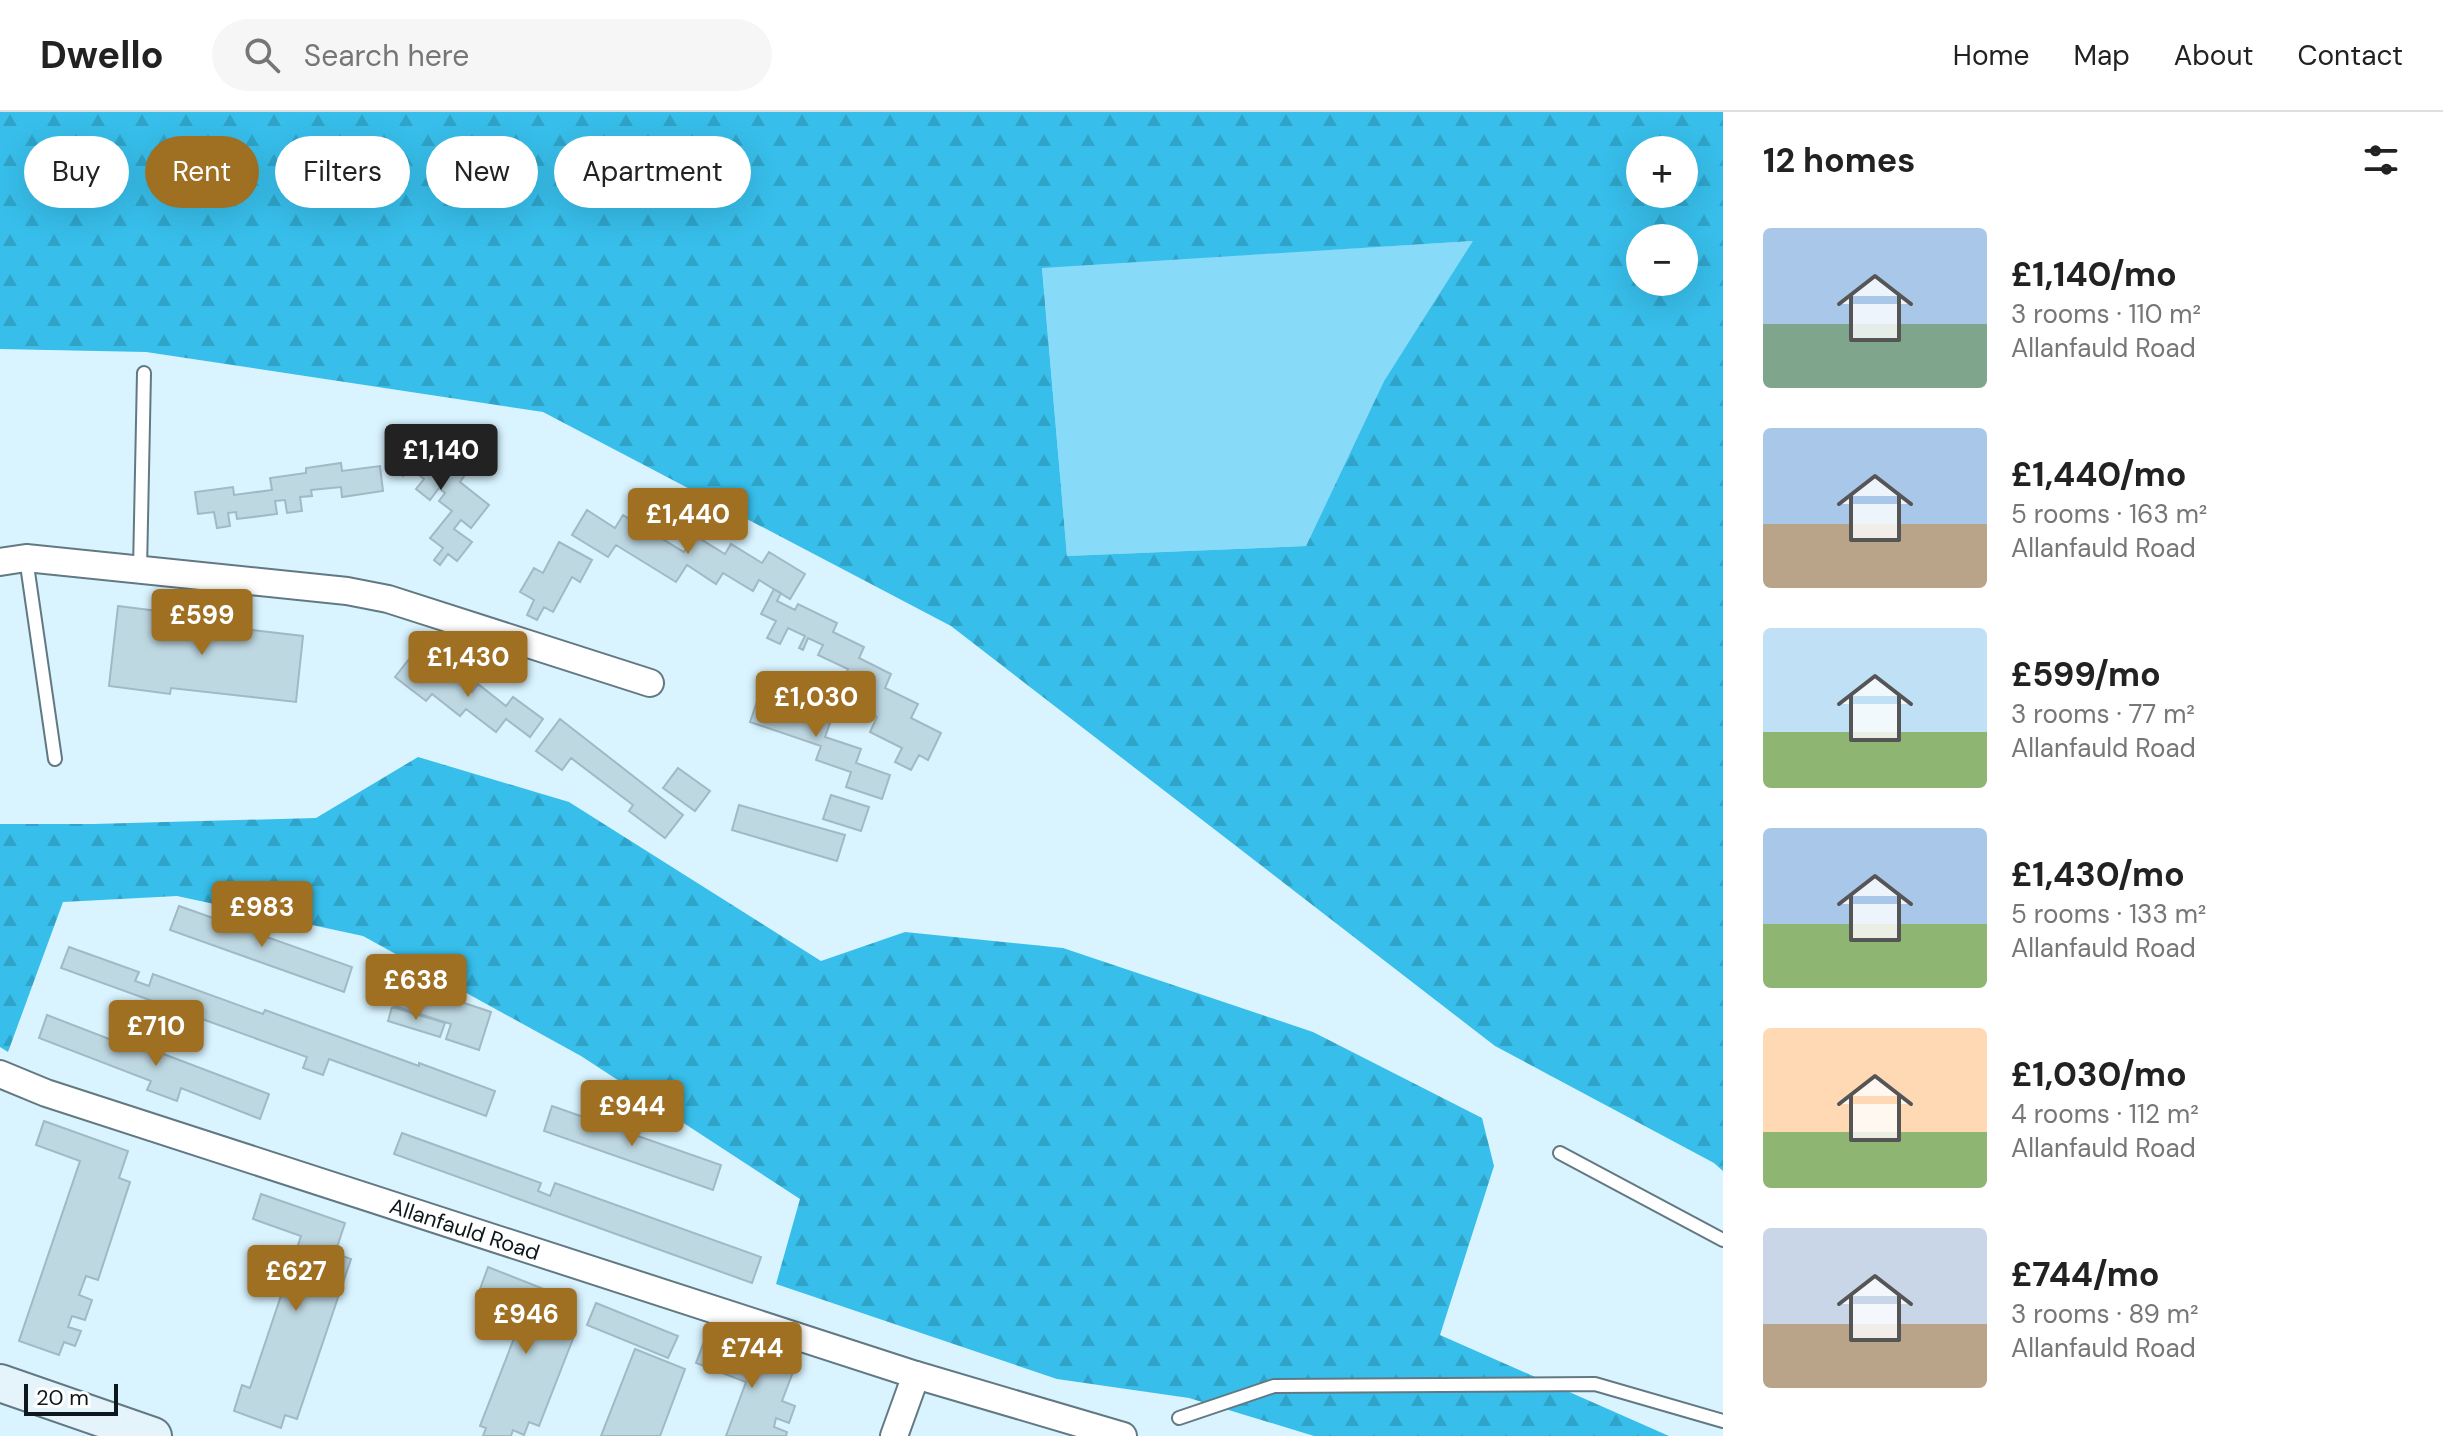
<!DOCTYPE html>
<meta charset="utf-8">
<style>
:root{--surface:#fff;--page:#f6f6f6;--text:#222;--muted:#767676;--line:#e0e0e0;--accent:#9f6f22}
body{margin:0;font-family:"DM Sans",sans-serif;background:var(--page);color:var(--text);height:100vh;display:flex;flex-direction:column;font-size:30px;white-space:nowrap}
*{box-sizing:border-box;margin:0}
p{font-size:26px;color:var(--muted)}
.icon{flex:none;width:44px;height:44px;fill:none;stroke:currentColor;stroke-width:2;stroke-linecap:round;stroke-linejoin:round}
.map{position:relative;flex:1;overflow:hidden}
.sheet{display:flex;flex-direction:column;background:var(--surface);width:720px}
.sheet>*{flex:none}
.hud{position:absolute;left:24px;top:24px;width:760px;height:72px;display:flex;gap:16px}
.fabs{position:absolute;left:1626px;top:24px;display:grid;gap:16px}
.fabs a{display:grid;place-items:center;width:72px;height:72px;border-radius:50%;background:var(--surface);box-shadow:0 8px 32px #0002;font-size:40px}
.scale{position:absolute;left:24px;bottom:20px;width:94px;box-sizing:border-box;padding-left:8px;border:4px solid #0e171b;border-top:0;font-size:22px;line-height:28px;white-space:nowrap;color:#0e171b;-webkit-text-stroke:6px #fff;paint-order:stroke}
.price{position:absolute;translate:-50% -68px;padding:0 18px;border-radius:8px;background:var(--accent);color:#fff;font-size:26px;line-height:52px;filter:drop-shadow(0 2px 4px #0008)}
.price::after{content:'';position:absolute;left:50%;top:48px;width:24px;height:18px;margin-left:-12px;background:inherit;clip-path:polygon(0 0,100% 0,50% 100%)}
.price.current{background:#222;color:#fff}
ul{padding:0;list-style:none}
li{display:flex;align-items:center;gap:24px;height:200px;padding:0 40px}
li span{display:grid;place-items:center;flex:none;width:224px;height:160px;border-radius:8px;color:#555}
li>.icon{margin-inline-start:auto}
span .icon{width:96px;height:96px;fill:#fffc;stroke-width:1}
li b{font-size:34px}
h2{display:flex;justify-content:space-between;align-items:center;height:96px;padding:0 40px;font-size:34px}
.pill{padding:0 28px;border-radius:36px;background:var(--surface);box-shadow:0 8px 32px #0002;font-size:28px;line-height:72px}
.pill.current{background:var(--accent);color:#fff}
header{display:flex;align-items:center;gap:48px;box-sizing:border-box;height:112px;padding:0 40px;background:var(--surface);border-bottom:2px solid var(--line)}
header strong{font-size:38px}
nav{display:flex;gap:44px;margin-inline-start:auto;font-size:28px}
.search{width:560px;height:72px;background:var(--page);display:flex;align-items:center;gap:20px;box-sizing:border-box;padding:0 28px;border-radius:44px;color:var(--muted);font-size:30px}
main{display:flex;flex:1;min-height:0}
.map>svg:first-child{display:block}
</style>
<header>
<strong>Dwello</strong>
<div class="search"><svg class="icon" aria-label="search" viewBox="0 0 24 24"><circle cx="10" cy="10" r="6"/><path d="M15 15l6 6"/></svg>Search here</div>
<nav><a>Home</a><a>Map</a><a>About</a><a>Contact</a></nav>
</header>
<main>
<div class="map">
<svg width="1723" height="1324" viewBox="0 0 1723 1324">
<defs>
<pattern id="forest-firs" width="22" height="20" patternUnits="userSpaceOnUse" patternTransform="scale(2)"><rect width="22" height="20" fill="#37beea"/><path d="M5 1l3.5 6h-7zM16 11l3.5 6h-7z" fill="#2fa3c8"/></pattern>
</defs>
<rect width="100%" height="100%" fill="#d9f4ff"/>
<!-- grass -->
<path fill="#88daf9" d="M1474 129 1384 269 1306 434 1067 444 1042 155Z"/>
<!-- forest -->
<path fill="url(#forest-firs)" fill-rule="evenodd" d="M0 0H1723V1059L1714 1051 1495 934 951 514 543 300 146 240 0 237ZM1684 38V82H1640V38ZM1684 126V170H1640V126ZM1473 129 1384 269 1306 434 1067 444 1042 156Z
M418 645 569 690 821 849 905 820 1063 836 1313 920 1482 1006 1494 1054 1440 1223 1669 1324H1314L1189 1286 1057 1267 776 1172 800 1087 581 944 363 824 177 784 63 790 8 940 0 935V712H93L316 706Z"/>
<!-- building -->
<path fill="#bed8e2" stroke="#a0b9c4" stroke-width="2" d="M405 316 465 363 460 370 489 393 471 416 461 408 454 417 472 430 457 449 448 442 440 453 434 448 443 436 430 426 452 399 439 389 445 381 439 376 430 388 416 377 424 367 410 356 403 364 394 356 401 346 389 337Z
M341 351 342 359 380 354 383 379 342 385 341 375 311 378 312 384 300 385 302 399 287 401 285 388 275 389 277 402 237 407 236 400 228 401 230 414 217 416 214 400 198 402 195 380 233 375 234 383 272 378 270 366 306 361V356Z
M587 398 615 416 623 403 684 440 694 423 725 442 731 432 762 451 769 440 805 462 790 487 759 468 753 479 723 461 716 472 687 453 676 470 616 433 608 445 572 423Z
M559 430 592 448 580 470 572 465 553 500 544 495 537 508 527 503 534 488 520 480 534 456 543 461Z
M774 477 781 481 777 489 795 498 798 492 837 511 833 520 864 535 859 546 891 562 885 576 918 592 911 606 941 621 928 648 919 643 911 658 895 650 902 636 870 620 877 605 865 599 872 585 865 582 860 593 836 582 848 557 818 543 823 533 808 526 803 538 799 536 805 524 788 516 780 532 767 526 776 509 761 502Z
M118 494 183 502 182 510 303 524 296 590 171 576 170 582 109 574Z
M410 546 436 566 442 558 472 580 478 572 506 594 513 585 543 607 530 625 506 607 496 620 466 597 460 604 432 582 426 589 395 565Z
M763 572 801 586 796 599 830 611 825 625 861 637 856 651 890 663 882 687 846 675 851 660 816 648 821 634 750 610Z
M560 607 683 703 665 726 629 699 633 693 571 646 562 658 536 639Z
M678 656 710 679 695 699 663 676Z
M831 683 869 695 861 719 823 707Z
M739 693 845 723 837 749 732 718Z
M179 794 352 855 344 880 170 818Z
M69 835 139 860 135 869 149 874 153 862 263 902 265 898 419 954V951L495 979 486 1004 329 947 323 963 303 956 307 945 61 856Z
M387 865 491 900 479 938 446 927 451 912 379 889Z
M392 895 445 911 440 925 388 909Z
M47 903 122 932 124 927 269 982 260 1007 181 976 177 989 147 978 151 969 39 926Z
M552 994 721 1053 713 1078 544 1019Z
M44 1009 128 1039 119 1066 130 1070 98 1168 86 1164 79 1183 92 1188 85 1208 72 1204 68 1215 81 1219 75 1234 64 1230 59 1243 19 1229 80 1049 36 1033Z
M402 1021 541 1071 538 1079 550 1084 555 1071 761 1145 752 1171 394 1042Z
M261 1082 345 1111 335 1141 351 1147 297 1307 285 1303 281 1316 234 1299 242 1273 250 1276 301 1124 253 1107Z
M488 1155 564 1185 554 1210 576 1219 539 1314 529 1310 524 1323 513 1318 511 1324H483L486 1316 480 1314 525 1198 479 1180Z
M596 1191 678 1224 668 1246 587 1213Z
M705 1227 793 1260 782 1289 795 1294 789 1311 776 1306 774 1315 787 1320 786 1324H726L746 1270 696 1251Z
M635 1237 685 1257 660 1324H601Z"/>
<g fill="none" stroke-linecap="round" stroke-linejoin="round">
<!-- lane casing -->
<g stroke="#627983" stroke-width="16">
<path id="lane" d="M26 446 55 647
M140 458 144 261
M1560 1041 1723 1128
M1179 1306 1274 1274 1595 1272 1723 1309"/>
</g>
<!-- street casing -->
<g stroke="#627983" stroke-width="30">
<g id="street">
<path d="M0 450 26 446 347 479 388 487 650 571"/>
<path id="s1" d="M0 962 46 981 916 1263 894 1324"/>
<path d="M916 1263 1123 1324"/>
</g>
</g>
<!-- secondary casing -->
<g stroke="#627983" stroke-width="40">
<path id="secondary" d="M0 1271 153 1324"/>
</g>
<!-- lane -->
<use href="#lane" stroke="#fff" stroke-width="12"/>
<!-- street -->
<use href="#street" stroke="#fff" stroke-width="26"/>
<!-- secondary -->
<use href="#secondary" stroke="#e5f4fb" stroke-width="36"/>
</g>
<g text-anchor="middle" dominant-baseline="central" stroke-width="6" stroke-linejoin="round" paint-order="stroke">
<!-- street labels -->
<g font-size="22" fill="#0e171b" stroke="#fff">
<text stroke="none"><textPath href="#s1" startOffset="490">Allanfauld Road</textPath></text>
</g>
</g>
</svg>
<div class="fabs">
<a>+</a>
<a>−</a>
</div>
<div class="scale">20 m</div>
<b class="price current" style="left:441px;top:380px">£1,140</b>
<b class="price" style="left:688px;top:444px">£1,440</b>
<b class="price" style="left:202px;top:545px">£599</b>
<b class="price" style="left:468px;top:587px">£1,430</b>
<b class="price" style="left:816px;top:627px">£1,030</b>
<b class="price" style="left:262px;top:837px">£983</b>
<b class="price" style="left:416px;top:910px">£638</b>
<b class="price" style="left:156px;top:956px">£710</b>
<b class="price" style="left:632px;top:1036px">£944</b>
<b class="price" style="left:296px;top:1201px">£627</b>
<b class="price" style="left:526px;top:1244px">£946</b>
<b class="price" style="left:752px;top:1278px">£744</b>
<div class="hud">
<a class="pill">Buy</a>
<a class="pill current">Rent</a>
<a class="pill">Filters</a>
<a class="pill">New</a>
<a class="pill">Apartment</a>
</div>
</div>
<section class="sheet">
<h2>12 homes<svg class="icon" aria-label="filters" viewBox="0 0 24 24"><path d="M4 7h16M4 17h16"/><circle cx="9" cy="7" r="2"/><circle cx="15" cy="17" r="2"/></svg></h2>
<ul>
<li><span style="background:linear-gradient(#a9c7e8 60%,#7fa58c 0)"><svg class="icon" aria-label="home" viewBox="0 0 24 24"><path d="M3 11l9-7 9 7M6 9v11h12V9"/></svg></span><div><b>£1,140/mo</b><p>3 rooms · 110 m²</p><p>Allanfauld Road</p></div></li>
<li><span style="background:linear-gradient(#a9c7e8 60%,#b9a48a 0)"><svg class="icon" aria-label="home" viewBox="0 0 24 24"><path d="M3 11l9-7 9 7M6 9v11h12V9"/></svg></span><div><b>£1,440/mo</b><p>5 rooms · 163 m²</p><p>Allanfauld Road</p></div></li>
<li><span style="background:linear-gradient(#bfe0f5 65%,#8fb573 0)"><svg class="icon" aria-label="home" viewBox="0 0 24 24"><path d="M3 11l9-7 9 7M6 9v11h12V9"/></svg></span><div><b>£599/mo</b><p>3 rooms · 77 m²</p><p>Allanfauld Road</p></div></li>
<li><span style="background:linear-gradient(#a9c7e8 60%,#8fb573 0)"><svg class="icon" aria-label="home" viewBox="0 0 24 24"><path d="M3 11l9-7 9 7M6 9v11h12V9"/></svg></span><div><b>£1,430/mo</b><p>5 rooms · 133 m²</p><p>Allanfauld Road</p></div></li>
<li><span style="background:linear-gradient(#ffd9b3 65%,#8fb573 0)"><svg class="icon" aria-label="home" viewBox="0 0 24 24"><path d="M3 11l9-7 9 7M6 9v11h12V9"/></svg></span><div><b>£1,030/mo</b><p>4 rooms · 112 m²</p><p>Allanfauld Road</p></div></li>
<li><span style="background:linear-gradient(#c9d6e8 60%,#b9a48a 0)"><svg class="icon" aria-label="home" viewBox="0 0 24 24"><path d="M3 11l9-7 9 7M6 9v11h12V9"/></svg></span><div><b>£744/mo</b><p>3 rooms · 89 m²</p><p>Allanfauld Road</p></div></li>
</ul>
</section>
</main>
